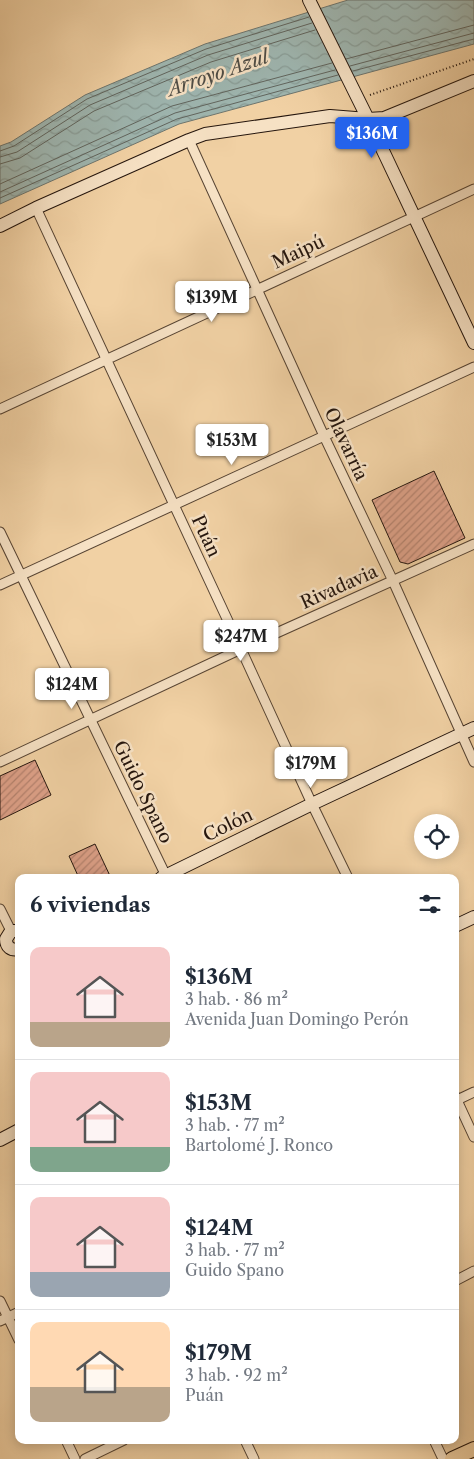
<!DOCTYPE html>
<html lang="es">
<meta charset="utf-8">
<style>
:root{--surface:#fff;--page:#f2f2f3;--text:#1f2937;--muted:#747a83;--line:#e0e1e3;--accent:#2563eb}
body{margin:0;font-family:"Libre Caslon Text",serif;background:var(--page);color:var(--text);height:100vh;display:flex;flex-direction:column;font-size:19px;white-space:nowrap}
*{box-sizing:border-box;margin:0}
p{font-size:16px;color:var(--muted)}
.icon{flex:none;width:28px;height:28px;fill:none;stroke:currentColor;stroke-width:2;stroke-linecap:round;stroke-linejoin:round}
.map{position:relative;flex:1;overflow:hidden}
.panel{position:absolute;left:15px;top:874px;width:444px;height:570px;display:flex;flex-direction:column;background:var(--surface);border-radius:10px;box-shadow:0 2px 12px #0003}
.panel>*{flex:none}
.tools{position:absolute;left:414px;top:814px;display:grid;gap:10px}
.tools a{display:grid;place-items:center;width:45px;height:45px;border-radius:50%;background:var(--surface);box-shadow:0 2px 12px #0003;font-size:25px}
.price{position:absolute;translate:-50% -42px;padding:0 11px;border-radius:5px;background:#fff;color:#222;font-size:16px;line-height:32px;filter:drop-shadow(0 1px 2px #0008)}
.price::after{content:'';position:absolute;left:50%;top:30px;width:15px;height:11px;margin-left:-8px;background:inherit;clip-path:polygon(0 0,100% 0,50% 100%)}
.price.current{background:var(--accent);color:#fff}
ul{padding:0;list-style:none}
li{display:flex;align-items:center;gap:15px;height:125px;padding:0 15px}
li+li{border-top:1px solid var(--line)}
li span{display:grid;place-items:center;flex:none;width:140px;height:100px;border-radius:10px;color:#555}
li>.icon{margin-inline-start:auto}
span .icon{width:60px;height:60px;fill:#fffc;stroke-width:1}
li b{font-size:21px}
h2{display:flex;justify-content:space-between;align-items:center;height:60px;padding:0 15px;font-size:21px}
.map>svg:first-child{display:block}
</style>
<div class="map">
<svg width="474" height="1459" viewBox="0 0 474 1459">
<defs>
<pattern id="water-waves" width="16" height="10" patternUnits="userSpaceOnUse" patternTransform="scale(1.25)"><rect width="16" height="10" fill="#9eb5af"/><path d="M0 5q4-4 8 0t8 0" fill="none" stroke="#889b95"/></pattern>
<pattern id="building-hatch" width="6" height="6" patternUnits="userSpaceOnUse" patternTransform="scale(1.25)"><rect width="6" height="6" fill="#dfa28a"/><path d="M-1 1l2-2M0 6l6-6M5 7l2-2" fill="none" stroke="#b5836f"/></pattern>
</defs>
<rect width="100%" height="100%" fill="#f1d1a4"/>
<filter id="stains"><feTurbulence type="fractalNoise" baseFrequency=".004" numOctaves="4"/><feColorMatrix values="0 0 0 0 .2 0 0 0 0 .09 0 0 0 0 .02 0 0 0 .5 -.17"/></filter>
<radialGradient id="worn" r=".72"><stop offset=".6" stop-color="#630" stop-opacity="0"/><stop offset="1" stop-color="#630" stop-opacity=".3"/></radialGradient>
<!-- water -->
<path fill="url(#water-waves)" stroke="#6d756e" d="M348 0H474V44L179 124 0 204V146L11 142 85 95 205 44Z"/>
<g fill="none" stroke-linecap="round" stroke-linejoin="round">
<!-- shore -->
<path stroke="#61655e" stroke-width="1" d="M346 59 474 25
M350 66 474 33
M353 71 474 39
M0 151 14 146 87 99 206 49 309 17
M0 157 17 152 90 105 208 55 312 23
M0 164 20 158 94 111 211 62 315 30
M0 184 172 106 332 63
M0 192 175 113 335 70
M0 198 177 119 338 75"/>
</g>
<!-- building -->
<path fill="url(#building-hatch)" stroke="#24150d" d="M434 471 465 538 408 564 400 562 372 500Z
M35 760 51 795 0 820V776Z
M95 844 111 878H79L69 856Z"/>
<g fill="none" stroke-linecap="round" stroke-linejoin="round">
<!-- street casing -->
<g stroke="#574433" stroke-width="11">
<path id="street" d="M189 140 324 436 393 581 474 762
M36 208 241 649 312 804 348 878
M0 409 474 189
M0 532 167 878
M0 585 474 367
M0 762 241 649 474 544
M0 909 11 931
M455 1096 474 1137
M455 1101 474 1092
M455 1281 474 1271
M0 1301 19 1340
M0 1321 19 1312
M66 1440 75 1459
M245 1440 254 1459
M434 1440 443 1459
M85 1459 124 1440"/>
</g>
<!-- secondary casing -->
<g stroke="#24150d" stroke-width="14">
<path id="secondary" d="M309 0 368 119 474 343
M0 226 36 208 189 140 205 134 330 116 368 119 384 118 474 81
M161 878 312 804 474 728
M455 926 474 917
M19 931H11L6 939C6 947 11 951 19 949
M0 1140 19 1130"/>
</g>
<!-- primary casing -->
<g stroke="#24150d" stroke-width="16">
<path id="primary" d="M452 1459 474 1449"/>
</g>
<!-- path -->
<path stroke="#24150d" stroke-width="2" stroke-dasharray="1 2.5" stroke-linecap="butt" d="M370 95 474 59"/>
<!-- street -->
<use href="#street" stroke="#f6e1c4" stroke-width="9"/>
<!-- secondary -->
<use href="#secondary" stroke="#f6e1c4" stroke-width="12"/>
<!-- primary -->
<use href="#primary" stroke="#f1d1a4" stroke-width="14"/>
</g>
<g text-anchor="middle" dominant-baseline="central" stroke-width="5" stroke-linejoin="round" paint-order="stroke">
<!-- street labels -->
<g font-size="18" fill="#24150d" stroke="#f6e1c4">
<text transform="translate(298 252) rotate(-25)">Maipú</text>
<text transform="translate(346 444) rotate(65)">Olavarría</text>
<text transform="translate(206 536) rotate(65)">Puán</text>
<text transform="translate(339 587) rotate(-24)">Rivadavia</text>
<text transform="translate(143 792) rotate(64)">Guido Spano</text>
<text transform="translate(228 825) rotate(-26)">Colón</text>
</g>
<!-- water labels -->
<g font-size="19" font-style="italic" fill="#4f4d46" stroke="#f6e1c4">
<text transform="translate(218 73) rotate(-19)">Arroyo Azul</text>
</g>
</g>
<rect width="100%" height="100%" filter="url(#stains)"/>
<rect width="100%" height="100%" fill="url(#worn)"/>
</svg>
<div class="tools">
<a><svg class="icon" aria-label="locate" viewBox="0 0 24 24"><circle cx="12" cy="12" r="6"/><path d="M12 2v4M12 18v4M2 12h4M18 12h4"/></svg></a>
</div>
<b class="price current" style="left:372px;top:159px">$136M</b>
<b class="price" style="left:212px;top:323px">$139M</b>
<b class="price" style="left:232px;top:466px">$153M</b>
<b class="price" style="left:241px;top:662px">$247M</b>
<b class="price" style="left:72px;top:710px">$124M</b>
<b class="price" style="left:311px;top:789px">$179M</b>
<section class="panel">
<h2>6 viviendas<svg class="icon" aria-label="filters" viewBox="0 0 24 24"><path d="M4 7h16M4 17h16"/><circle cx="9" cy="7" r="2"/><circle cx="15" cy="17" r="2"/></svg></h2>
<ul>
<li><span style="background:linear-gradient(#f6c9c9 75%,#b9a48a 0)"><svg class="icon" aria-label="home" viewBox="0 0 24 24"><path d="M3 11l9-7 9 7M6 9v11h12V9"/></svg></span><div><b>$136M</b><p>3 hab. · 86 m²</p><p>Avenida Juan Domingo Perón</p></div></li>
<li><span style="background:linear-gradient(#f6c9c9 75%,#7fa58c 0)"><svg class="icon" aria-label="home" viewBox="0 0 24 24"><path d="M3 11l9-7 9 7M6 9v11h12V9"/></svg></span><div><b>$153M</b><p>3 hab. · 77 m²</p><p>Bartolomé J. Ronco</p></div></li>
<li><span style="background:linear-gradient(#f6c9c9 75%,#9aa5b1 0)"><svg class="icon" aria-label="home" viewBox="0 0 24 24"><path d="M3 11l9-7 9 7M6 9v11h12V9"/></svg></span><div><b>$124M</b><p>3 hab. · 77 m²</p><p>Guido Spano</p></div></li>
<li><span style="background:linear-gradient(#ffd9b3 65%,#b9a48a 0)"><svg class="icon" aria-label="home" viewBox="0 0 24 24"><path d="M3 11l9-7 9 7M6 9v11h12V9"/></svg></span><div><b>$179M</b><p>3 hab. · 92 m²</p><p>Puán</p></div></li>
</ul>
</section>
</div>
